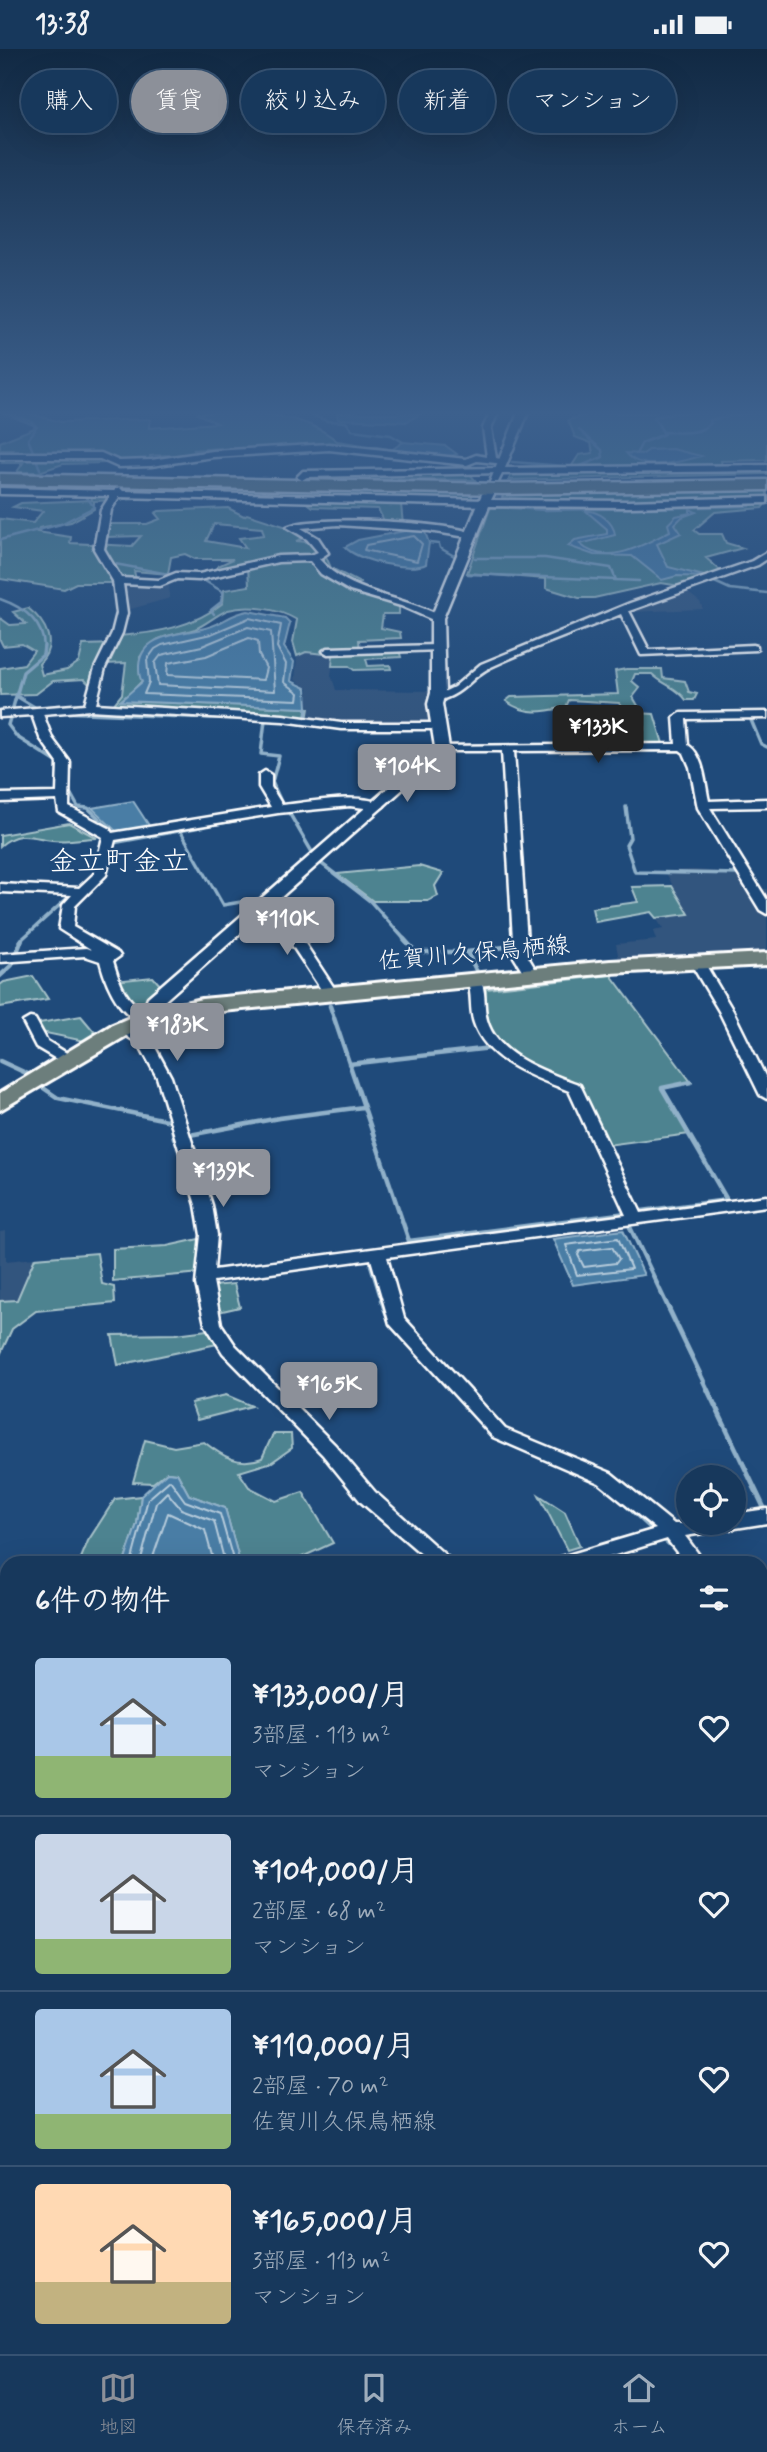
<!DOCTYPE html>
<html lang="ja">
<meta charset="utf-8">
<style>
:root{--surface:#17385c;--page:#244365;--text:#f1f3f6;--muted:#9eacbb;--line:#365272;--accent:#8c9099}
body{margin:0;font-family:Mynerve,"Klee One",sans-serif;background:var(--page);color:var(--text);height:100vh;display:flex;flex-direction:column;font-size:26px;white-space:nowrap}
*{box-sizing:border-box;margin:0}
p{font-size:23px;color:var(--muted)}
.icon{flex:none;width:38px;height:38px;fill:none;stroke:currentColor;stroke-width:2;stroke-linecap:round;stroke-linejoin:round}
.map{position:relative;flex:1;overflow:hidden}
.drawer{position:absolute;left:0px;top:1507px;width:768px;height:800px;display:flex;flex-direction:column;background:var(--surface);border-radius:21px 21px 0 0;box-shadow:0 7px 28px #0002,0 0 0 2px var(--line)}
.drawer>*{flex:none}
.banner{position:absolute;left:21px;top:21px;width:726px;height:63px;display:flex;gap:14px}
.buttons{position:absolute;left:676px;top:1416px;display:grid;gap:14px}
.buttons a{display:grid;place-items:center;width:70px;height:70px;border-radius:50%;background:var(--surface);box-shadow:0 7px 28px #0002,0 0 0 2px var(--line);font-size:35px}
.price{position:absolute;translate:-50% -60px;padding:0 16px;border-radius:7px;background:var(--accent);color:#fff;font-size:23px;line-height:46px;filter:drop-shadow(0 2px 4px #0008)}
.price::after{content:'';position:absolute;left:50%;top:42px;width:21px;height:16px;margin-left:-10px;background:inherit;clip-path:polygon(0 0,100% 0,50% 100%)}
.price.selected{background:#222;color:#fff}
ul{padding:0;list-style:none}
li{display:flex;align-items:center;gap:21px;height:175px;padding:0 35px}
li+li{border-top:2px solid var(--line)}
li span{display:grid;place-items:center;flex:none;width:196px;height:140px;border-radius:7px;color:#555}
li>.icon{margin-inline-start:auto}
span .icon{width:84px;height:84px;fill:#fffc;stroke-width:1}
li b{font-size:30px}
h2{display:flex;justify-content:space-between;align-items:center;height:84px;padding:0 35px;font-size:30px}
.pill{padding:0 24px;border-radius:32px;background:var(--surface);box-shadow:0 7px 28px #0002,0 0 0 2px var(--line);font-size:24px;line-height:63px}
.pill.selected{background:var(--accent);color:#fff}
.status{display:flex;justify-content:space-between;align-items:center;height:49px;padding:0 35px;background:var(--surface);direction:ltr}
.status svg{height:19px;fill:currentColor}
.menu{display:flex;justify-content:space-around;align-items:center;height:98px;border-top:2px solid var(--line);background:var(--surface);font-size:19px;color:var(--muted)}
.menu a{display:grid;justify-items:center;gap:4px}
.menu .selected{color:var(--accent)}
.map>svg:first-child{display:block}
</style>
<div class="status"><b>13:38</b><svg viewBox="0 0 49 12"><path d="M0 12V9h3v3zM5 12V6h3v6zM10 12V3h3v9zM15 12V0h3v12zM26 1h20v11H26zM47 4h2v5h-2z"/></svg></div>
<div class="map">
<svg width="767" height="2305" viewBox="0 0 767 2305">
<rect width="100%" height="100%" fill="#1f4a7a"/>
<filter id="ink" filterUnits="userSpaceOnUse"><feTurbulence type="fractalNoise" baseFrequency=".0143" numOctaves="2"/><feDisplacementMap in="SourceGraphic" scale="14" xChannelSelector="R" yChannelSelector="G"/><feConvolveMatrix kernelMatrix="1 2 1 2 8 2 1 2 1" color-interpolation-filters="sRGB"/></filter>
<g filter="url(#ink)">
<!-- built -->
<path fill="#33547e" d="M121 533 169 536 170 549 124 562Z
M683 540 700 553 703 560 629 563 628 561Z
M306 602 334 606 331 626 336 641 433 642 427 653 432 674 307 671 308 639 295 631 297 607Z
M694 821 740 824 752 840H767V904L619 911 616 895 656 891 653 882 663 880 656 869 688 865 665 822Z
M237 1103 267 1119 270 1141 206 1150 191 1111Z
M6 1182V1212L35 1209 17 1251 0 1252V1183Z"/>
<!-- green -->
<path fill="#4e8390" stroke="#a6c1c8" stroke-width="2" fill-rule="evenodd" d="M7 364H27L61 373 150 370 149 379 217 374 196 364C243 364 299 360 337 392L428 406 307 396 225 403 221 399 194 401 197 406C180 408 167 405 150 407L149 413 63 415 39 423H17L23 414H2L13 401H0V393L37 378 31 372Z
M596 364H767V411L721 412 722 417 571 418 579 406 593 404 591 394 575 388 568 371Z
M767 421V425L509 431 511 426 519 424Z
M469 424 475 431 309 429 313 426Z
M0 433 473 444 471 450 463 452 0 440Z
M767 441V447L595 453 502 449 504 444Z
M91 445 140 447 138 450 94 452V460L71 473 39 479 37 483 71 488 70 494 132 497 141 487 106 488 109 475H147L160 470 155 464 159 462 228 459 244 467 247 465 312 486 296 492 320 494 331 519 360 534 351 537 366 542 369 548 399 553V565H383L381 579 400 583 401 589 359 591 360 602 399 601 401 608 366 610 368 617 390 616 391 620 354 621 349 617H332L333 606 306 603 297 607 293 593 297 571C279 560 249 555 228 561 217 565 207 575 195 580 167 589 159 582 140 608L142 632 122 652 309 659 307 671 84 664 48 660 109 661 122 645 126 614 105 615 93 639 84 630 53 632 36 645 0 646V619L24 615 34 602 22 595 3 597 0 591V569L10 576 26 575 13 563 28 559C47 574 58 596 39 615L42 626 67 621 79 613 83 596 114 595 119 587C157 584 193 578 223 554L224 541 249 537 248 517 219 522 218 517 233 510H195L185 505 171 508 168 525 134 522 137 534H76L64 540 0 530V470L33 474 43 462 13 458 21 454 92 451ZM214 475 262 479 264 486 239 489 246 499 206 492Z
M305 452 401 455 403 476H386L378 460 313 458Z
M767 453 762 459 715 463 694 481 699 485H722L726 494 743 499 706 509 721 522 680 537 661 534 594 549H579L546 539V530L467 524 491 457Z
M626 620H662L663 629 685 632 689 643 697 645 694 651H686C677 638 663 636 652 625H635L632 632 640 639 633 648 640 660 638 664 654 665 664 698H584C600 686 628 695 644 681V673L627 668 619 654 569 651 566 658C543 663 526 667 506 652L511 648 618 645 615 622Z
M69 774 97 789C83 789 66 793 52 791 30 788 19 781 0 797V786Z
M419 817 443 824 435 837 438 847 428 852H373L337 825Z
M672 837 689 865 656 869 651 863 595 873 592 859 638 853 632 838Z
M611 926 691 1033 663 1039 690 1085 607 1096 576 1036C549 1026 492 1006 486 973 484 963 486 950 486 940Z
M33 927 48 950 0 958V936L4 933Z
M153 928 161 937 142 955H130L114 932Z
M81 967 97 986 84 992 36 982 33 975Z
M199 1190 201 1224 113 1232V1200L167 1197Z
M97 1204 102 1235 114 1238 115 1254 36 1262 12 1280 0 1306V1252L17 1251 35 1209Z
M234 1235 240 1258 218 1263 212 1237Z
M207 1281 217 1295 118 1316 112 1286 176 1285Z
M226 1346 252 1357 197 1371 191 1354Z
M273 1385H291L292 1399 272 1413 239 1423 249 1438 276 1452 303 1443 333 1494 289 1514H240L225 1459 189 1446 177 1424 167 1423 153 1434 133 1433 145 1391 174 1398 204 1393C222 1407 239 1418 262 1409Z
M539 1446 565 1463 580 1497 567 1501Z
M141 1447 137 1475 124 1514H79L88 1492 115 1450Z"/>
<!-- water -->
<path fill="#487da5" stroke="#91b1c9" stroke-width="2" d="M337 364 421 365 406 373 338 370Z
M403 393 446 397 457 405C446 410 403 406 393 400Z
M672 400 701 407C681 413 640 423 626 404L643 405 649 401Z
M690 460 696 463 682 468 675 475 681 484 657 495 668 518 708 528 677 527 662 531 632 507 594 506 568 497 575 491 607 485V480L586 462C598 461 614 473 615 486L580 495C606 519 645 495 670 482L668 475 676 467 690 464Z
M415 480 425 483 429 494 426 515C411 523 357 512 345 498L358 491Z
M248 562 285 569 290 574 284 598 294 613 291 632 306 639 307 659 120 652 142 633C139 627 139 624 139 617 141 583 184 586 209 578 225 573 230 565 248 562Z
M133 752 150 778 118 784 92 759Z
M623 1181 644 1226 573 1236 553 1190Z
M167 1423 177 1424 189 1446 225 1459 240 1514H124L137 1475 141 1447Z"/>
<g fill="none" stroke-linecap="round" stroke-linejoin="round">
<!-- shore -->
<path stroke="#b6cbdb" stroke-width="2" d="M414 487 422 495 417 512 364 501 366 496Z
M249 569 281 576 277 598 286 615 284 633 299 644 298 651 144 645 149 633 147 611 155 600 162 596 211 585Z
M248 578 271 583 275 642 158 636 155 614 161 606 202 597Z
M249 589 258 592 259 606 266 619 263 631 167 626 168 614 206 607Z
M618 1189 631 1220 577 1226 566 1196Z
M612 1198 619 1210 616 1214 584 1218 578 1206 580 1202Z
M131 1514 148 1450 170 1431 185 1452 220 1465 234 1514
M140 1514 156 1454 167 1443 181 1460 214 1472 225 1514
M151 1514 168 1464 205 1481 214 1514"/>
<!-- stream-far4 -->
<path stroke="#91b1c9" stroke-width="2.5" d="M4 364 34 376 35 381 28 390 40 420
M307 364 327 372 346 373 352 381 391 386 403 393
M663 383C680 383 698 387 711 374L709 371 750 364
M636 405 642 394 664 385 654 368 679 364
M512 413 578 418 603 408 602 401 579 381
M608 418H621
M429 456H453
M494 458 545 461 750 457
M0 491 61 475 94 458 82 442 67 439
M429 494 439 495 440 499 456 508
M475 509H545L611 519 616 531 639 532
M115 515 174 526
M468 525 616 531
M200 529 223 543 221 553 211 561 214 565
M708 530 730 540 767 544
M0 550C23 558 43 572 44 598"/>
<!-- stream-far3 -->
<path stroke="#91b1c9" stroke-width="3.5" d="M44 597 43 606 23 623 8 676 17 688 58 714
M18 648 36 659
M59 663 264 671
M306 668 307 659
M265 671 261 705 279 707 272 733 283 757
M274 671 311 676
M751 671 761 695 767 698
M494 702 502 703 505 755
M58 723C56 750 57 763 83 777
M68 740 78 758 88 759 114 784
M626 758 630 789 626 796 635 823 739 825
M505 759 506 781
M288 762 312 803
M180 781 223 856 259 850
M98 783 102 789 98 807
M507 785V800
M113 794 272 765
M508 804 512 892
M322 815 370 852 406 892
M87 844 107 823
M268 863 288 892
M60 868 61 881 67 885
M20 892 94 825"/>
<!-- stream-far2 -->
<path stroke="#91b1c9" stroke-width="4.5" d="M287 890 304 914
M404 890 416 903H467
M477 923 467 903 512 897V890
M0 927 12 916 22 890
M170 955 321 938
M330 957 409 1192 727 1151 662 1039 691 1033
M0 1012 28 1025
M349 1015 491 999
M42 1038 58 1049 171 1072 174 1089 279 1069 363 1058
M629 1176 669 1260
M371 1216 380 1245
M381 1251 385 1260"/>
<!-- stream-far1 -->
<path stroke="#91b1c9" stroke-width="5" d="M384 1258 389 1270
M668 1258 767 1465
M623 1453 653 1481
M665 1491 677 1502
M0 1524 7 1525
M761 1618 767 1623"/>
<!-- stream -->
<path stroke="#91b1c9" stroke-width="6" d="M761 1955 767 1954
M296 2300 297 2305"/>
<!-- river -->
<path fill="#487da5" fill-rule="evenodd" d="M0 1681 7 1683V1784L0 1786V1717L6 1715 0 1713Z"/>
<!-- minor casing -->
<g stroke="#fff" stroke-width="5">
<path id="minor" d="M490 364H498L491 379 496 409 505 411V415L477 412 467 416 329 401 213 408 151 417 118 418 100 410H0V404H101L119 412 151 411 213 402 329 395 466 410 476 406 487 408 483 379Z
M498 419 501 420V424L307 428 302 431 297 428 303 422Z
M119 438 123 442 486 451 491 454 486 457 119 448 111 461 104 500 121 529 159 531 176 524 199 525 278 507 311 506 318 503 307 490 287 478C308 465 457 473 478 486L473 489 429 482 338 476 301 479 318 489 328 504 319 510C350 546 400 546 441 567V571H433L401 557 350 542 321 525 310 512 278 513 199 531 177 530 160 537 123 535 127 564 122 584 105 619 96 655 283 666 341 674H438L444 677 438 680H341L283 672 90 661 43 665 52 689 70 713 69 758 109 779 112 784 271 758 259 738V726L265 722 271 726V738L282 756C307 754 363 742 384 757L378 761 350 757 278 764 115 791 106 826 75 857 73 878 118 904 120 907 113 912C118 929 123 946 137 957 143 961 151 964 156 969L154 972C123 978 106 936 100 912L85 907 0 913V905L86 899 92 901 59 880 63 856 72 846 0 843V835L79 839 94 825 103 788 59 763 57 751 0 753V745L57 744 58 714 40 689 32 666 0 668V662L85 655 95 619 112 584 117 564 113 532 94 500 101 461 110 447 0 445V439L114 442Z
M767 503V510L758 516 629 562 649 601 753 596 757 597V601L641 606 621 565C578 583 533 598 491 618 469 629 465 645 437 652L431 649 454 638 481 615 630 554 752 512Z
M436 596 440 597V601L328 605 323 602 328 599Z
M767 663V669L686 670 688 696C704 706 705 735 709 752L767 750V758L710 759 767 851V865L760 861 698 759 690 718 684 704 680 701 514 702 528 908 539 926 537 929H527L514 908 502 702H442L438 701V697L676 695 674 668 681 664Z
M267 850 281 858 338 945 336 948H326L271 864 261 854Z
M697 909 704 913 733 962 767 1031V1050L760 1046 719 962 690 913Z
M474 927 479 928C487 942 483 957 487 971 497 1008 549 1024 580 1036L641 1164 767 1147V1157L387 1208 404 1269 505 1380 611 1424 674 1475 733 1474V1465L767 1460V1474L685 1487 705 1514H685L667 1490 589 1514H556L558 1509 656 1480 599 1434 493 1388 390 1275 371 1210 213 1232 221 1275 235 1296 335 1396 375 1443 454 1514H432L361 1453 323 1406 223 1304 205 1275 196 1235 201 1186 196 1156 157 1028 139 995 119 982 117 979 119 976H129L150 989 171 1028 212 1156 217 1186 214 1221 626 1166 569 1042C534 1028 487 1013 474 974 469 960 473 945 467 931Z
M30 969 35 970 47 992 73 1008 75 1011 73 1014H63L36 998 23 973Z
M761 1597 767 1599V1617L761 1615Z
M767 1783V1801L761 1802V1784Z
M7 1924V1944L0 1945V1925Z
M7 1985V2039L0 2042V1988Z
M761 2001 767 2003V2025L761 2023Z
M0 2263 7 2266V2293L0 2290Z
M22 2300H48L50 2305H24Z
M500 2300H526L528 2305H502Z"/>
</g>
<!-- tertiary casing -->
<g stroke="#fff" stroke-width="5">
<path id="tertiary" d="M518 364H528L505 419 767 416V422L502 425 498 433H490Z
M488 442 494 445 491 451 628 452 767 448V454L628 458 489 457 443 569 445 644 442 655 449 699 162 954 155 973H143L140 969 148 948 435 698 428 655 431 644V569L482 445Z"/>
</g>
<!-- primary casing -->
<g stroke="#fff" stroke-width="6">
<path id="primary" d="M767 904V916L610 924 202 964 156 974 126 987 0 1061V1044L110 977 141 964 202 950 610 912Z"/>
</g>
<!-- motorway casing -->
<g stroke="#fff" stroke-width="5">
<path id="motorway" d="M0 425 503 435 767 431V441L503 445 0 435Z"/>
</g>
<!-- minor -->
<use href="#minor" fill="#1f4a7a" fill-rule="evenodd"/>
<!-- tertiary -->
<use href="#tertiary" fill="#1f4a7a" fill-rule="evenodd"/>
<!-- primary -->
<use href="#primary" fill="#6c7e7c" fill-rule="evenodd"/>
<!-- motorway -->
<use href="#motorway" fill="#6c7e7c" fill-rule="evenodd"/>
</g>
</g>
<!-- sky -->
<linearGradient id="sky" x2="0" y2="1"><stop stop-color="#112943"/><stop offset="0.53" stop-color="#3c608d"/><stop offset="1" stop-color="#3c608d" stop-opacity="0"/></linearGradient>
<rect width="767" height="687" fill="url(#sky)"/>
<g text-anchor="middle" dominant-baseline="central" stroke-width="5" stroke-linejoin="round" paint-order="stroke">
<!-- street labels -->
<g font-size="24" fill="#fff" stroke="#1f4a7a">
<text transform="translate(474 905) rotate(-5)">佐賀川久保鳥栖線</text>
</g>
<!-- quarter labels -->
<g font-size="28" fill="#fff" stroke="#1f4a7a">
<text x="119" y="813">金立町金立</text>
</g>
</g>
</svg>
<div class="buttons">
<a><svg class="icon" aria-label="locate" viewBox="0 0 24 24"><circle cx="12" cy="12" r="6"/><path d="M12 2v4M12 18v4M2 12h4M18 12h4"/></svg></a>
</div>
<b class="price selected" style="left:598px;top:716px">¥133K</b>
<b class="price" style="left:407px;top:755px">¥104K</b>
<b class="price" style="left:287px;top:908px">¥110K</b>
<b class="price" style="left:177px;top:1014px">¥183K</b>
<b class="price" style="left:223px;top:1160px">¥139K</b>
<b class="price" style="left:329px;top:1373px">¥165K</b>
<div class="banner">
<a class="pill">購入</a>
<a class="pill selected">賃貸</a>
<a class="pill">絞り込み</a>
<a class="pill">新着</a>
<a class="pill">マンション</a>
</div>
<section class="drawer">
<h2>6件の物件<svg class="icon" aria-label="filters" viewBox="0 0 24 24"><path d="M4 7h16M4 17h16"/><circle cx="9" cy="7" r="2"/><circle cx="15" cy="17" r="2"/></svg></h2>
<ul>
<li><span style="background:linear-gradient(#a9c7e8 70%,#8fb573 0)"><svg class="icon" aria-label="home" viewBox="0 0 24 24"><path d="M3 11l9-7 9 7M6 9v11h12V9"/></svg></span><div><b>¥133,000/月</b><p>3部屋 · 113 m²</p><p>マンション</p></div><svg class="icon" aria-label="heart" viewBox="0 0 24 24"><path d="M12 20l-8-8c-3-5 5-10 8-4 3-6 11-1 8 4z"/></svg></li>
<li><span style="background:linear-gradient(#c9d6e8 75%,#8fb573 0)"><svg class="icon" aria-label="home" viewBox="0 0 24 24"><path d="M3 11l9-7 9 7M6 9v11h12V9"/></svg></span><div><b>¥104,000/月</b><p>2部屋 · 68 m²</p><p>マンション</p></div><svg class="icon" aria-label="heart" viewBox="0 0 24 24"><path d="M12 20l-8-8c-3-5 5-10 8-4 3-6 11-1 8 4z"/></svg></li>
<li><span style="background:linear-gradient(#a9c7e8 75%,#8fb573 0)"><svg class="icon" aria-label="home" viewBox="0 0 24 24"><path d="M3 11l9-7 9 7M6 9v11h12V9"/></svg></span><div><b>¥110,000/月</b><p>2部屋 · 70 m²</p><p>佐賀川久保鳥栖線</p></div><svg class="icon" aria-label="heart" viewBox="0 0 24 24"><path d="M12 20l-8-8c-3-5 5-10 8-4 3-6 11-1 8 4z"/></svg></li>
<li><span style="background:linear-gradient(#ffd9b3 70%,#c2b280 0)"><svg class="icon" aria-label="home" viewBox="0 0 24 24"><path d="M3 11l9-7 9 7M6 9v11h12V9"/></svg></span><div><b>¥165,000/月</b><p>3部屋 · 113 m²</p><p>マンション</p></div><svg class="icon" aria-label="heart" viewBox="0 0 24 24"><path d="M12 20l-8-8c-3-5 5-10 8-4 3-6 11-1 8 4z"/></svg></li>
</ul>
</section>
</div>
<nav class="menu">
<a class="selected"><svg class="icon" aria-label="map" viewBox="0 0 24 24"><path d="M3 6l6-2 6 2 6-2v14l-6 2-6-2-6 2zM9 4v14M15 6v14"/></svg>地図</a>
<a><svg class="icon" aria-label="saved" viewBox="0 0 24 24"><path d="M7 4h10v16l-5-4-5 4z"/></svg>保存済み</a>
<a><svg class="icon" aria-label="home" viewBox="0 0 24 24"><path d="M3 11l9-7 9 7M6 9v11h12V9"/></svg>ホーム</a>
</nav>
